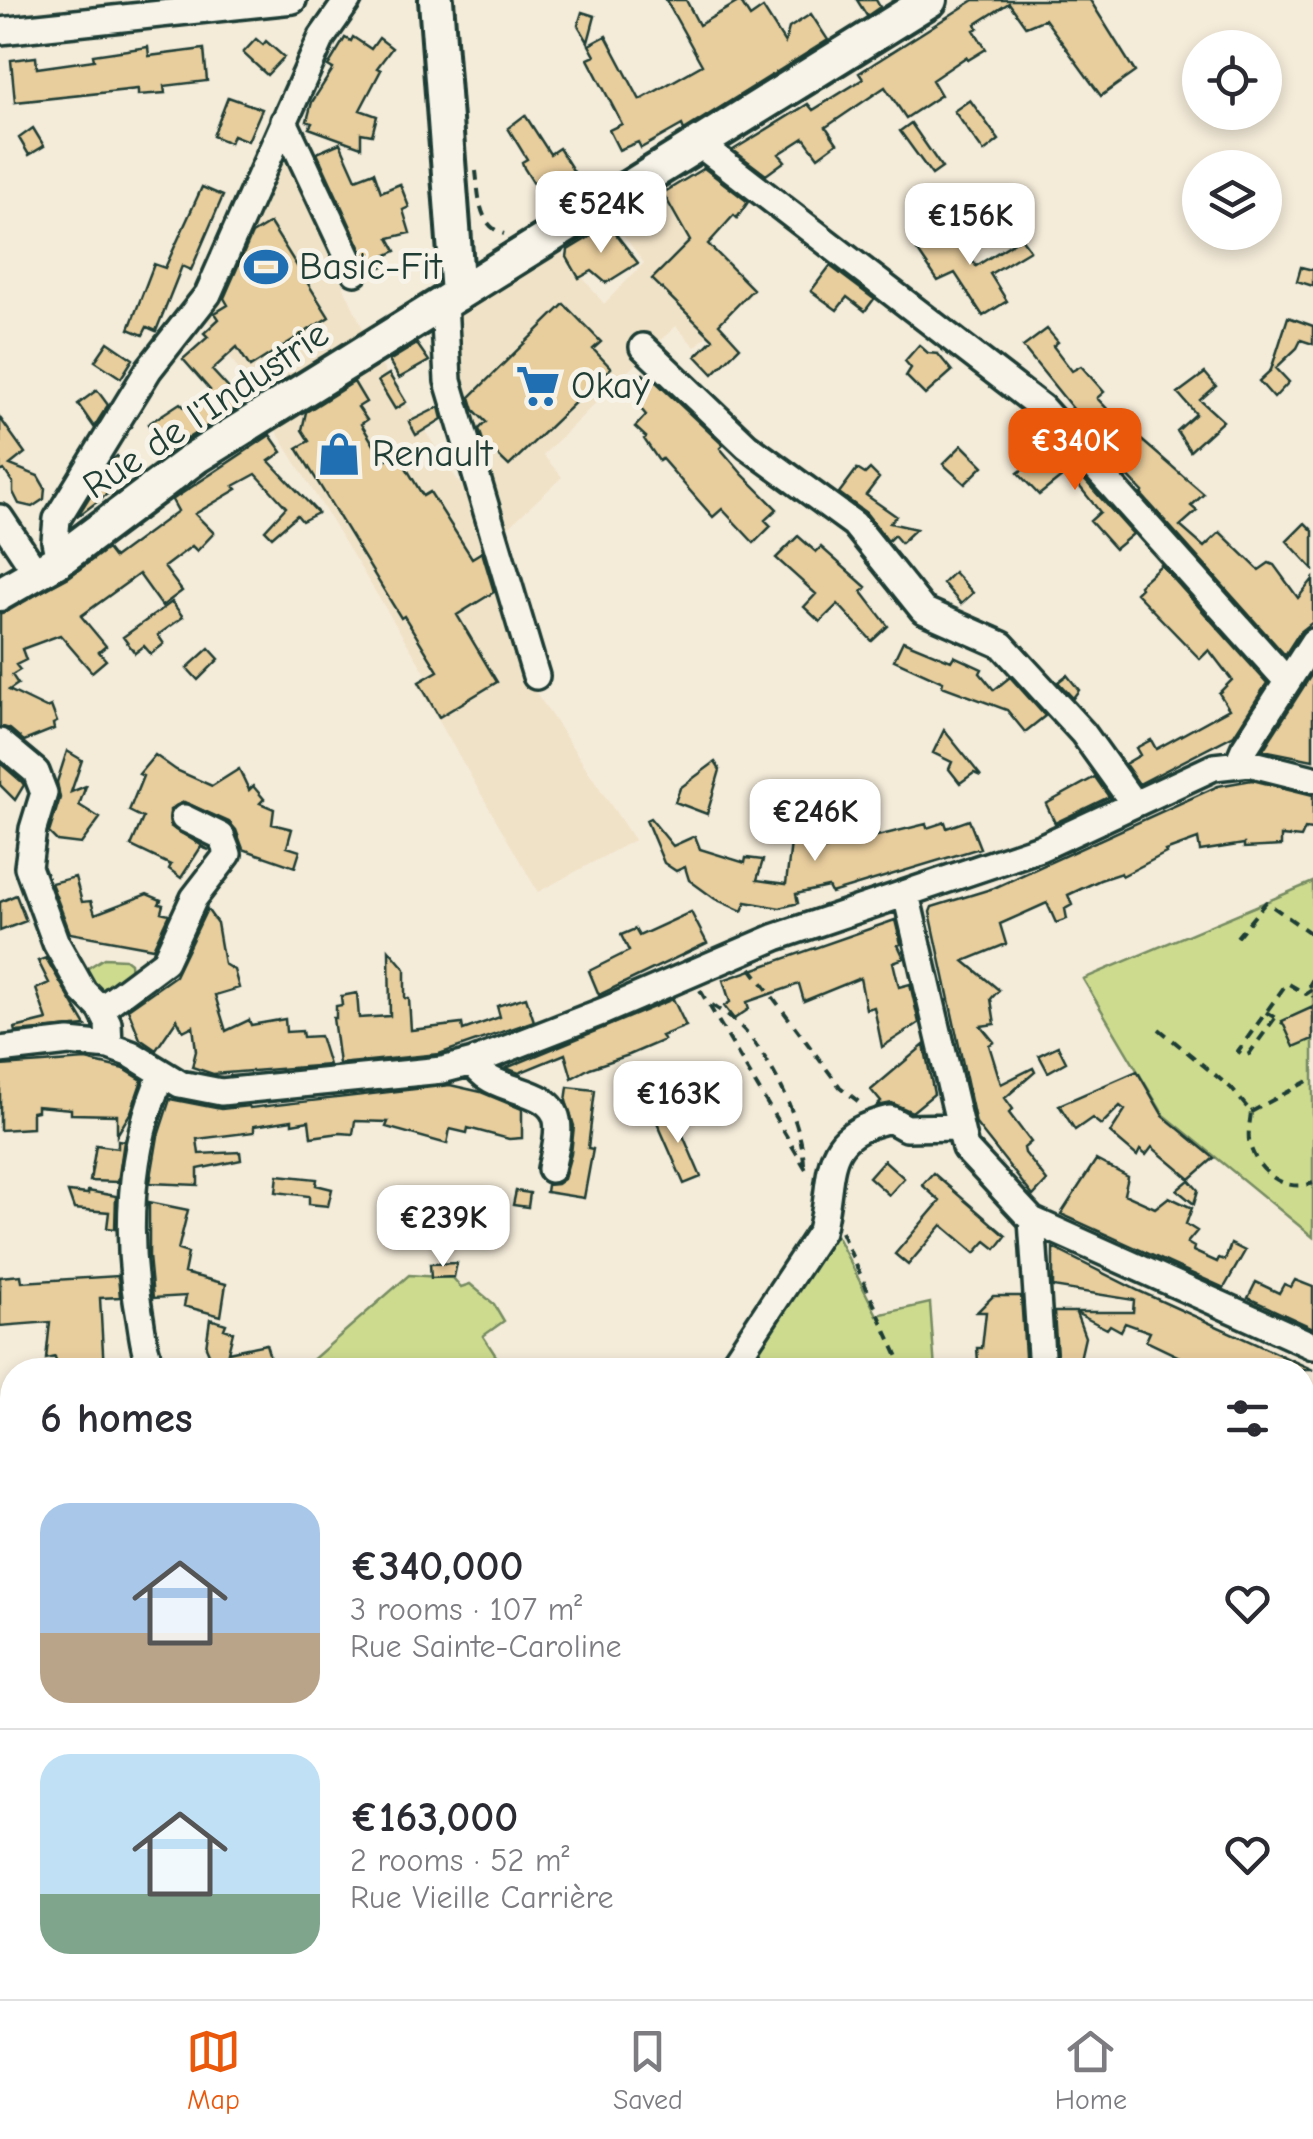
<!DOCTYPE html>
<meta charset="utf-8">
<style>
:root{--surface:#fff;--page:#f7f7f7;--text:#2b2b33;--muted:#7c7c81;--line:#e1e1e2;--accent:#ea580c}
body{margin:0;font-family:"Comic Neue",sans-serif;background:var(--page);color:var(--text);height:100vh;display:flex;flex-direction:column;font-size:38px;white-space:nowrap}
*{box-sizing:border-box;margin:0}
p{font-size:32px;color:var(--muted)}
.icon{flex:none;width:55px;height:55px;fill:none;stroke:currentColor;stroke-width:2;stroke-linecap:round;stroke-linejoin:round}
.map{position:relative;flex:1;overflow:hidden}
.side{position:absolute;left:0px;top:1358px;width:1315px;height:642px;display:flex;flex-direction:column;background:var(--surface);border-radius:40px 40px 0 0;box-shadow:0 5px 15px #0003}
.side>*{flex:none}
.fabs{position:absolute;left:1182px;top:30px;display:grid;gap:20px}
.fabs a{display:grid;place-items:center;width:100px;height:100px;border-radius:50%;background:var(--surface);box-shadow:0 5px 15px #0003;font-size:50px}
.price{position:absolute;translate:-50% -85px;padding:0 22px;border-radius:20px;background:#fff;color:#222;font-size:32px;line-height:65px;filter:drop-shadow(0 2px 5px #0008)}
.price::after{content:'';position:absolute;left:50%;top:60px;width:30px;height:22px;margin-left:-15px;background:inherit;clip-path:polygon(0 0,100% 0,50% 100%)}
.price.current{background:var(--accent);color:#fff}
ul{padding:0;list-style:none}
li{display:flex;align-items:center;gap:30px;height:250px;padding:0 40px}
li+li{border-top:2px solid var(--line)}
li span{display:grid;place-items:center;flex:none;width:280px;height:200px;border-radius:30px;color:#555}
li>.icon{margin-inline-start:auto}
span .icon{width:120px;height:120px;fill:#fffc;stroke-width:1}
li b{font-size:42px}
h2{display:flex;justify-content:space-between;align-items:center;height:120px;padding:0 40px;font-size:42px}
.menu{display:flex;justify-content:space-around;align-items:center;height:140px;border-top:2px solid var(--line);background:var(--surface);font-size:28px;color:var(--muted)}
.menu a{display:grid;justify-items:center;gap:5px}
.menu .current{color:var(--accent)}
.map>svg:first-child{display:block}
</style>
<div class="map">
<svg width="1313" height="1999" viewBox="0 0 1313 1999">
<rect width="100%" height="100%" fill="#f4ebd9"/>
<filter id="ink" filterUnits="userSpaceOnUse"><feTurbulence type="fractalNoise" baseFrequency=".01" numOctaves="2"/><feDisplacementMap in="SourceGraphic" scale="20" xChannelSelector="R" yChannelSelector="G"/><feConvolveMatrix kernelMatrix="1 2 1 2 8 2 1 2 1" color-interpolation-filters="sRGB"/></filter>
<g filter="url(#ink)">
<!-- built -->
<path fill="#f0e2c7" d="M282 153 378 361 473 503 428 332 562 252 604 304 644 263 613 221 659 197 753 293 695 347 676 326 625 374 543 455 562 477 487 547 531 685 634 840 538 892 418 685 428 677 204 314Z"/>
<!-- green -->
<path fill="#cddb8f" stroke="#768c62" stroke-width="2.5" d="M1313 882V1237L1163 1114 1083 979Z
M104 958 125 959 130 963 131 975 107 992 94 989 85 970Z
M829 1221 877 1315 930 1303 935 1370H737Z
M409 1275 453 1278 461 1287 470 1284 494 1304 504 1321 483 1336 505 1370H301Z
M1303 1882H1313V1999H643L652 1988H1302Z"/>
<!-- building -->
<path fill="#e8cd9d" stroke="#1f3d34" stroke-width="2.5" d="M666 0H686L699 25 740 1 750 17 763 8 785 43 789 28 811 14 828 40 684 130 682 125 641 148 638 142 619 150 609 130 622 124 588 59 595 56 589 45 606 36 640 100 702 65Z
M857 0H876L880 7 867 16Z
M974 0H1090L1135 72 1101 96 1045 19 1026 27 1009 3 976 24 978 28 974 30 986 49 968 60 966 57 932 80 941 95 906 118 885 87 826 127 837 143 818 157 804 138 779 154 785 161 766 175 733 150 808 104 813 110 863 79 859 73Z
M582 12 595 16 588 42 578 25Z
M353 37 371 49 379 38 392 48 377 68 381 70 360 110 377 116 372 135 361 133V147L309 128 312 123 307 121 312 102 333 69 328 66 345 38 351 41Z
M256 39 263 45 266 41 284 57 267 75 243 53Z
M148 47 149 56 204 49 207 81 164 86 165 93 138 95V89L15 102 11 60 36 57 37 68 94 60 93 55Z
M228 97 262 109 248 141 233 135 230 143 213 136Z
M970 100 999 140 984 152 954 111Z
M525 115 550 154 559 148 574 172 541 195 524 168 522 162 527 159 508 128Z
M911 123 942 168 932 175 900 131Z
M33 128 44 146 29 155 19 138Z
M340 143 356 179 374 172 381 192 400 184 409 207 403 210 410 233 389 238 396 251 385 256 389 264 371 271 317 153Z
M704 168 748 202 737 218 734 215 708 244 753 289 719 324 740 347 713 374 696 356 713 339 652 279 690 241 663 193Z
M202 187 223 196 191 270 182 266 156 331 147 327 143 335 129 329 154 264 165 268Z
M270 223 329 317 250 367 237 347 212 370 243 404 167 451 148 424 180 403 184 407 210 390 183 359 208 337 204 333 219 319 215 313 228 305 224 298 252 234Z
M609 225 638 263 606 283 592 271 579 278 567 257 568 250Z
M952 228 976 266 1021 238 1030 250 990 274 1007 301 983 316 955 273 938 281 917 250Z
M830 266 874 299 865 311 847 297 837 310 811 291Z
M1301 267 1313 270V286L1297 281Z
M564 304 601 342 593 349 611 368 509 466 483 441 479 429 486 422 474 410 470 397Z
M1288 317 1313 326V344L1301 340 1297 348 1276 368 1289 382 1274 398 1259 381 1271 370Z
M1047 329 1058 342 1053 346 1072 371 1081 366 1104 392 1097 398 1116 418 1204 494 1191 506 1197 511 1180 526 1204 547 1220 532 1259 570 1269 563 1274 565 1298 598 1313 579V622L1299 633 1285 655 1141 494 1143 492 1078 424 1082 420 1023 347Z
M108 342 133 359 121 378 95 361Z
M417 344 429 361 399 378 389 361Z
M919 345 928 353 938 354 952 371 925 395 906 376 911 368 905 361Z
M1205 373 1216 386 1200 400 1223 421 1190 451 1177 431 1196 414 1178 393Z
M389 374 406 402 395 409 378 381Z
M643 374 651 382 654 380 723 445 720 448 743 475 777 509 765 520 771 526 754 543 722 509 713 517 662 459 659 461 644 439 646 437 635 427 646 415 626 391Z
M354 382 366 402 358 407 367 420 361 424 384 461 394 454 398 460 401 459 423 496 430 492 472 558 482 552 494 592 457 615 497 682 439 717 419 682 438 671 404 616 401 618 297 448 309 441 302 430 306 412Z
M97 390 108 405 94 427 78 404Z
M439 407 442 419 416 435 409 422Z
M0 418 25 453 10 465 38 476 45 488 44 499 32 507 19 504 13 492V483L4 470 0 472Z
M270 435 282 452 269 461 318 513 302 521 297 515 272 537 265 530 286 507 256 474 234 486 237 489 195 514 214 533 197 551 192 546 164 567 182 591 162 606 139 574 81 616 106 646 99 652 106 660 92 672 60 635 22 649 26 660 16 665 20 670 12 675 18 684 9 690 46 708 51 706 57 722 53 724 54 729 24 741 10 729 0 726V614L69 577 107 549 114 558 178 511 172 500Z
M962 445 983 466 965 484 943 464Z
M1054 446 1133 534 1115 549 1090 521 1100 512 1068 472 1039 495 1018 473Z
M117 456 131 476 77 517 112 460Z
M857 469 865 474 870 469 879 478 866 495 896 516 890 523 916 529 901 543 894 535 888 541 866 513 839 493Z
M1305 523 1313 531V569L1287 541Z
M798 536 816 552 821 547 866 587 862 592 888 626 872 641 838 604 820 622 804 607 816 594 776 558Z
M1161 565 1267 683 1234 735 1139 784 1125 764 1140 755 1136 748 1151 740 1156 749 1229 709 1219 693 1232 680 1209 650 1200 659 1136 593 1141 588 1139 585Z
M954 572 973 593 961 604 943 583Z
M172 602 183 617 158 635 164 644 151 654 144 646 135 653 123 637Z
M903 641 951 661 954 656 982 669 980 673 994 690 1010 677 1045 716 1025 732 1007 710 942 686 943 682 894 660Z
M209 648 219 659 198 680 187 668Z
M1313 672V760L1263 750Z
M1067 675 1079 690 1073 698 1058 682Z
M944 730 965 756 981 776 974 773 960 783 949 769 952 762 933 753Z
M67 751 82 760 71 792 86 786 79 805 100 818 81 844 57 841 49 833 60 798 57 782Z
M155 755 176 770 212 786 239 769 249 790 253 786 264 799 260 803 274 809 272 824 292 829 287 847 300 851 295 867 243 849 236 830 229 822 184 802 170 810V826L209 850 201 847 181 878 169 869 171 865 131 846 143 818 129 811 143 776 139 774Z
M715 762 720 770 707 814 675 802 680 788Z
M0 763 22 782 24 785 15 800 0 785Z
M1095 777 1109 797 1055 823 1046 804Z
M1252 780 1313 795V830L1305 829 1301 838 1281 836V846L1244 848V844L1200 851 1198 839 1165 851 1166 853 1122 876 1121 873 1100 880 1068 895 1072 905 1065 909 1067 919 1056 923 1047 903 1000 924 1006 944 964 961 999 990 991 999 995 1024 981 1026 994 1042 989 1045 1001 1084 1033 1068 1035 1072 1005 1098 1013 1109 1009 1113 1031 1142 1024 1148 1025 1153 1047 1181 1033 1196 976 1124 930 912 932 907 994 888 1218 786Z
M650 818 673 846 695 836 700 849 745 863 746 858 763 860 757 880 786 884 791 843 810 844 812 852 926 824 927 828 945 822 947 828 969 820 980 848 831 893 828 887 796 894 798 903 780 908 746 902 742 911 715 899 689 880 685 867 676 871 664 863 646 820Z
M75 877 82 902 91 901 95 914 147 894 161 900 159 904 163 905 161 912 169 914 153 948 70 933 51 883Z
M16 895 26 921 0 931V902Z
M207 909 217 923 224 964 234 970 239 988 215 995 226 1031 249 1020 251 1025 285 1019 286 1032 302 1031 303 1037 320 1036 329 1065 213 1074 192 1067 196 1051 193 1026 183 1031 177 1019 156 1050 140 1039 128 1009 175 976Z
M691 912 707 943 599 995 589 971 629 951 621 935 635 929 639 936Z
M895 920 901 944 898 945 904 958 893 962 899 987 910 984 919 1023 882 1047 874 1007 866 1009 860 978 804 1001 799 984 747 1002 749 1009 734 1019 724 1006 730 1002 723 980Z
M389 950 405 969V998L409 999 411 1030 462 1024 463 1030 500 1017 497 1006 526 997 534 1021 439 1054 339 1064 333 1018H336V1006L342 1005 341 996 357 993 359 1018 390 1016Z
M46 958 86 1026 16 1032 15 1028 47 1020 36 989 49 983 38 961Z
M673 999 686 1026 661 1036 664 1040 629 1055 590 1068 572 1078 565 1054 519 1073 506 1068Z
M1313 1007V1039L1294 1047 1282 1021Z
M924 1045 934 1094 912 1112 892 1103 877 1106 881 1102 871 1090Z
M1058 1046 1066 1062 1048 1072 1039 1055Z
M86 1060 124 1069 142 1080 131 1112 117 1135V1115L71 1114V1109L37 1106V1111L32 1112V1128L0 1130V1066Z
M1137 1071 1163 1116 1214 1158 1190 1179 1152 1147 1146 1155 1140 1150 1137 1156 1110 1133 1125 1110 1120 1106 1101 1125 1092 1118 1075 1130 1059 1105Z
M450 1085 481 1092 522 1109V1138L509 1139 468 1128 467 1133 450 1129 447 1144 386 1127 388 1122 355 1121 353 1134 340 1133 311 1137 309 1121 292 1124V1120L254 1126V1132L197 1139 199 1154 240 1152 241 1160 198 1169V1185L150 1183 158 1136 170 1099 221 1109 249 1106 250 1108Z
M568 1087 595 1090 588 1148 593 1149 584 1198 546 1192 547 1185 557 1184 564 1179 571 1154 574 1126 566 1101Z
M669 1103 701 1177 684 1184 657 1122Z
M118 1140 124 1141 118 1182 90 1181 96 1145 118 1148Z
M884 1160 904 1178 889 1195 869 1177Z
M1096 1160 1128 1177 1124 1194 1155 1208 1169 1197 1192 1208 1186 1224 1197 1231 1187 1243 1194 1247 1193 1251 1217 1262 1219 1258 1225 1260 1231 1244 1245 1251 1224 1288 1061 1214Z
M933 1173 1006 1236 996 1249 986 1241 975 1253 942 1225 908 1265 895 1254 940 1201 922 1185Z
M278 1175 317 1179 316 1185 332 1189 328 1206 309 1204V1196L276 1192Z
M1189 1180 1198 1190 1194 1204 1177 1190Z
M88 1191 116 1196 115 1229 107 1228 109 1212 74 1209 68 1192 88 1194Z
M516 1191 530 1193 528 1207 513 1205Z
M149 1202 188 1210 178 1250 188 1253 184 1273 226 1284 221 1316 184 1306 186 1296 153 1298 149 1256Z
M1053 1248 1139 1291 1313 1370H1196L1182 1363 1184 1359 1146 1341 1150 1332 1125 1323 1121 1331 1110 1325 1107 1329 1076 1313 1085 1337 1080 1359 1103 1370H1058L1054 1312H1133L1134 1300 1053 1287Z
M457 1263 454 1277 431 1278 430 1264Z
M21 1275 22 1282 118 1276 120 1297 100 1298 104 1370H80L79 1364 56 1362 55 1357 46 1359 50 1322 0 1326V1277Z
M1295 1280 1313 1287V1328L1248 1298 1256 1282 1279 1293 1284 1284 1291 1287Z
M993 1296H1021L1026 1370H991V1362H978L977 1348H982L986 1312H977Z
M210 1319 226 1324 224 1329 233 1332 228 1352 266 1344 271 1361 244 1370H216L206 1347Z"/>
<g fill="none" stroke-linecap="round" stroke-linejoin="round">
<!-- minor casing -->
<g stroke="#1f3d34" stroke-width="32">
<path id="minor" d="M0 31 293 0
M284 121 355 272
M698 143 1042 408 1287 681
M444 302 448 381 536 676
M643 347 747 446 854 524 923 610 1002 645 1083 733 1134 804
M0 518 38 575
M59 560 55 541 57 519 149 369 208 294 322 37 348 0
M0 742 36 772 44 793 33 829 28 867 56 943 83 991 101 1009 108 1023 109 1046
M1238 763 1244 749 1313 642
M906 894 965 1148 1032 1220 1313 1346
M101 1009 165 961 194 898 228 854 221 836 184 818
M0 1050 69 1042 109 1046 131 1054 180 1084 221 1092 442 1070 473 1062 604 1011 776 937 1040 848 1214 767 1249 763 1313 779
M473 1062C490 1095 550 1085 557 1120 560 1135 554 1154 551 1169
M1032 1220 1042 1370
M155 1370C144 1356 143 1336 140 1318 125 1240 128 1148 162 1074
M729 1370 821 1231C836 1173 817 1136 890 1119L906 1128 959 1127
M0 1450 12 1444
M0 1599 12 1608
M1302 1727 1313 1729
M275 1988 277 1999
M512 1988 528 1999
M474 1994 494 1999
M76 1999 83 1988"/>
</g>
<!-- major casing -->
<g stroke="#1f3d34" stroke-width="40">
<path id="major" d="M436 0 458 294
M0 594 59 560 196 457 930 0"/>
</g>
<!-- path -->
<path stroke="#1f3d34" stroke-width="4" stroke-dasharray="10 8" stroke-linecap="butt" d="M476 171C479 195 478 226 504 234
M1237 937 1266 902 1313 935
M751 968 840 1087 864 1106
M1313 979 1310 984 1313 997
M700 990 810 1176
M712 1005C722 1012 735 1020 743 1029 773 1061 802 1122 804 1164
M1266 1012 1283 1023
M1275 1018 1249 1054 1244 1056 1238 1051 1287 983 1306 994 1312 990
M1159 1029 1231 1088 1251 1112C1250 1122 1247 1135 1250 1145 1258 1173 1286 1193 1313 1183
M1251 1112 1313 1078
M841 1232 904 1370
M873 1988 890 1999
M766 1999 770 1988"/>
<!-- minor -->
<use href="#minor" stroke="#f7f3e8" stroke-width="25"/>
<!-- major -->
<use href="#major" stroke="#f7f3e8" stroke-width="32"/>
</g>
</g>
<!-- icons -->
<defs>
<g id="stadium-bare" transform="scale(3.45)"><path d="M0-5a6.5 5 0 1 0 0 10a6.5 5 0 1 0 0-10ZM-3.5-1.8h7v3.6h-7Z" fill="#1f6fb2" stroke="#f7f3e8" stroke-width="2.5" paint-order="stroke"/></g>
<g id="supermarket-bare" transform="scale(3.45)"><path d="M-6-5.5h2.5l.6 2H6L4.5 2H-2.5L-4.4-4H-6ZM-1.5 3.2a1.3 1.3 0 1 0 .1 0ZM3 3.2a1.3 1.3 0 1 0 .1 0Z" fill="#1f6fb2" stroke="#f7f3e8" stroke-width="2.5" paint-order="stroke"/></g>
<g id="shop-bare" transform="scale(3.45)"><path d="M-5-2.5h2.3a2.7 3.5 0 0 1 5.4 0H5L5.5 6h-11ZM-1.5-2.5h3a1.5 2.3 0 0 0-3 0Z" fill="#1f6fb2" stroke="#f7f3e8" stroke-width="2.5" paint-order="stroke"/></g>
</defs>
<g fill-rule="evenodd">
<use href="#stadium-bare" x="266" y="267"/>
<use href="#supermarket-bare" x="538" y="386"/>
<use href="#shop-bare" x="339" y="454"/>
</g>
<g text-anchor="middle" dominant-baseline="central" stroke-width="10" stroke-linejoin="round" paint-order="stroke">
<!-- poi labels -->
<g font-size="38" fill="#1f3d34" stroke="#f7f3e8" text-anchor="start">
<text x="299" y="267">Basic-Fit</text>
<text x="571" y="386">Okay</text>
<text x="372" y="454">Renault</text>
</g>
<!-- street labels -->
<g font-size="38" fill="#1f3d34" stroke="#f7f3e8">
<text transform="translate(206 410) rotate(-34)">Rue de l'Industrie</text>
</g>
</g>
</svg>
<div class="fabs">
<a><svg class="icon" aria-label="locate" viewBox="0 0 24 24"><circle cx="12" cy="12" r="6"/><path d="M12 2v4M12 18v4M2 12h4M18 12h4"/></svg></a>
<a><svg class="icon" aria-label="layers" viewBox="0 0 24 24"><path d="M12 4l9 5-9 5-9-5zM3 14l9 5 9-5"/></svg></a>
</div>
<b class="price" style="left:601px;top:256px">€524K</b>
<b class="price" style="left:970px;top:268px">€156K</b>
<b class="price current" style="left:1075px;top:493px">€340K</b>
<b class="price" style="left:815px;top:864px">€246K</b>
<b class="price" style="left:678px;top:1146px">€163K</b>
<b class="price" style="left:443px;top:1270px">€239K</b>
<section class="side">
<h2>6 homes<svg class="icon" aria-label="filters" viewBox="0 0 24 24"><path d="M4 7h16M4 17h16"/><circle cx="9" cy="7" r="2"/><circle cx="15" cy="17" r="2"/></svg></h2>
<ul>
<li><span style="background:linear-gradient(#a9c7e8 65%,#b9a48a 0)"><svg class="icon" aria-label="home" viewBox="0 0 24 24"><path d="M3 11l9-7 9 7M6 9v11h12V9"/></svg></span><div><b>€340,000</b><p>3 rooms · 107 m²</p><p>Rue Sainte-Caroline</p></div><svg class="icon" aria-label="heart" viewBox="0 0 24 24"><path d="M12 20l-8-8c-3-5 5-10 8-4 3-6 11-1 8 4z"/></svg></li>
<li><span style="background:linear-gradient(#bfe0f5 70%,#7fa58c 0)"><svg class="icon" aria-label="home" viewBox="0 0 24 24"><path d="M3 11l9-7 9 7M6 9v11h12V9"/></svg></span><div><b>€163,000</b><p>2 rooms · 52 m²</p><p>Rue Vieille Carrière</p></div><svg class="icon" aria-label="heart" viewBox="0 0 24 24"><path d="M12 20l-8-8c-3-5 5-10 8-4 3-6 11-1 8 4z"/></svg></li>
</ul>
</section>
</div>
<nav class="menu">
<a class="current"><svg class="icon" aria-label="map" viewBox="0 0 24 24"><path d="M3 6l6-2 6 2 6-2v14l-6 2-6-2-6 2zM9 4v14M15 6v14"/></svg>Map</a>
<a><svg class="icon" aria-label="saved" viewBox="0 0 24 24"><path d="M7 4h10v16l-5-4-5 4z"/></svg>Saved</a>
<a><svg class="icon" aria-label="home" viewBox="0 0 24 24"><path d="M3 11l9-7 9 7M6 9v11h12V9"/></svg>Home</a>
</nav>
